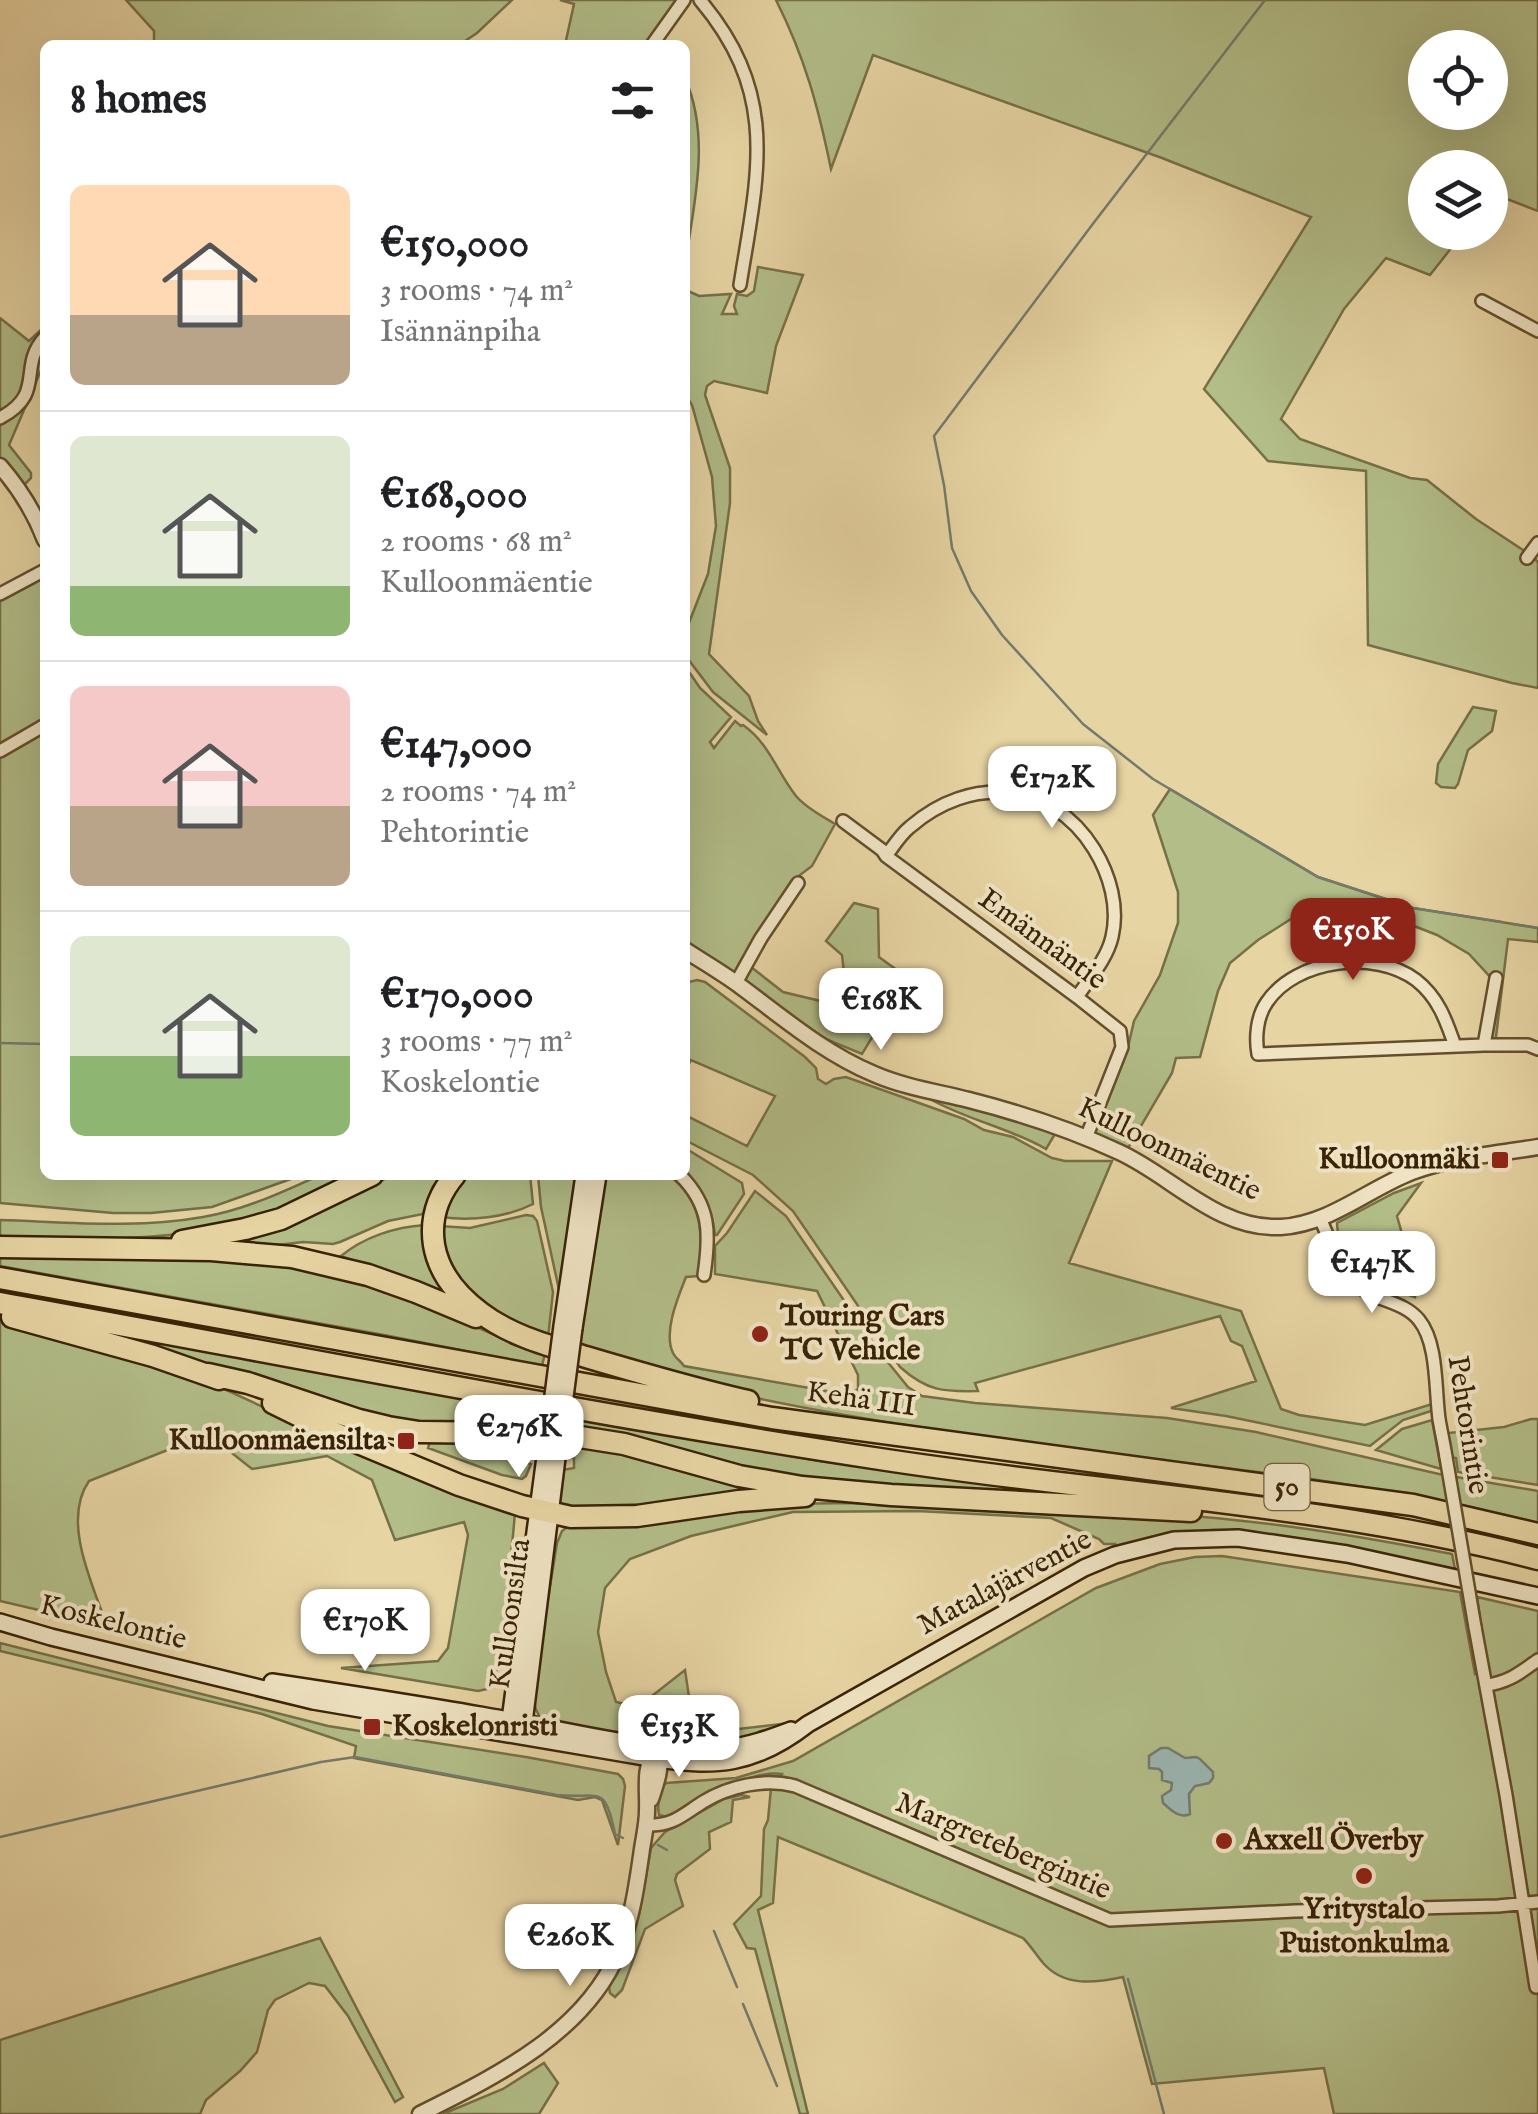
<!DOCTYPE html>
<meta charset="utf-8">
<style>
:root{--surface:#fff;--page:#f2f2f2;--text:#202124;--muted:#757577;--line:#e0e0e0;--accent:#8f2418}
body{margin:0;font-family:"IM FELL English",serif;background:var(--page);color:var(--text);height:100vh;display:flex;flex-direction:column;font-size:38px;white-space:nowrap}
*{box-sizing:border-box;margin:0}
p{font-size:32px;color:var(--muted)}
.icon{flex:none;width:55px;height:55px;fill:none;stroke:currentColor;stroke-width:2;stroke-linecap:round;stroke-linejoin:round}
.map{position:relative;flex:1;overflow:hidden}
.side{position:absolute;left:40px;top:40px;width:650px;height:1140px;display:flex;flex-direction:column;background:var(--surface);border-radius:15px;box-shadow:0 10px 40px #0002}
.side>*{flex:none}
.tools{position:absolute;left:1408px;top:30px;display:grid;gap:20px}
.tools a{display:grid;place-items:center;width:100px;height:100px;border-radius:50%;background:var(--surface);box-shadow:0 10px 40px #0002;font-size:50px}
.price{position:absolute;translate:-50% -85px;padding:0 22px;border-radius:20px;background:#fff;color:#222;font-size:32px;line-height:65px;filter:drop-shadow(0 2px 5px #0008)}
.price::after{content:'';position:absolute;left:50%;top:60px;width:30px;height:22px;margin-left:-15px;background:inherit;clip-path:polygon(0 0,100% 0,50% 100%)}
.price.selected{background:var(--accent);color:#fff}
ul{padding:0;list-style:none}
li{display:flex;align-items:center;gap:30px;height:250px;padding:0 30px}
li+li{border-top:2px solid var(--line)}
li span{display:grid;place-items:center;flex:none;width:280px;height:200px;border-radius:15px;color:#555}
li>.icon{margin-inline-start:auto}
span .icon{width:120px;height:120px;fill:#fffc;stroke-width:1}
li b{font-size:42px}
h2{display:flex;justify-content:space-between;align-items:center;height:120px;padding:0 30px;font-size:42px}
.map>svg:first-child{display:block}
</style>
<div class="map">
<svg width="1538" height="2114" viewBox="0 0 1538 2114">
<rect width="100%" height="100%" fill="#e7d4a3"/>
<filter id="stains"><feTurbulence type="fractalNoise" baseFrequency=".002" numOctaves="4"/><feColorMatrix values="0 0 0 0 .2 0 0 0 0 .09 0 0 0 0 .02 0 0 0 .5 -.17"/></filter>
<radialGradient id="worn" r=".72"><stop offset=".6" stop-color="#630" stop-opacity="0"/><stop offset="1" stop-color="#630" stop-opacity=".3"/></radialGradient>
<!-- green -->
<path fill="#b2bd88" stroke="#767047" stroke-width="2.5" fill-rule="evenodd" d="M126 0H512L477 33 459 45H154V31Z
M560 0H678L647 45H565L574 4Z
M776 0H1538V211L1494 194 1490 199V168H1425V232L1463 233 1430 275 1386 258 1344 309 1281 419 1300 439 1410 478 1427 480 1476 519 1535 558 1538 563V688L1512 683 1368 645 1366 471 1268 461 1204 389 1311 217 1162 158 873 55 831 169C818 106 805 58 776 0ZM1425 48H1490V112H1425Z
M685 78C711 137 694 203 685 265Z
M758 267 803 275 776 346 767 393 714 381 707 386 705 395 730 468V503L709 654 749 696 758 721 767 735 713 692 685 655V633L708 574 716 526 712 477 692 405 685 394V279L688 291 699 296 731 294 722 314H737L734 306 737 294 747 296 754 291Z
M0 318 29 341 45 326V361L9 445 31 473V478L25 484 20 482 0 460Z
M45 576V1175H302L212 1207 151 1213H113L0 1203V600Z
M685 666 700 688 731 717 710 742 714 748 735 721 741 726 743 725C769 743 777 772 796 796 806 808 822 816 835 824L812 866 792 881 742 960 783 992 829 1003 845 982 842 955 826 941 854 903 878 909 879 957 908 978 862 1054 821 1037 768 998 685 943Z
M1473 707 1496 711 1492 731 1468 750 1458 784 1455 788 1441 787 1436 783 1438 764Z
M1170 789 1318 877 1413 908 1538 928V942L1508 939 1495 1045H1484L1492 979 1469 954 1437 935 1386 915 1338 903 1302 912 1258 940 1230 963 1218 991 1200 1057 1176 1058 1172 1073 1127 1150 1093 1134 1129 1043 1134 1021 1160 975 1178 923V892L1153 815Z
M697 980 705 982 805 1057 816 1068 818 1079 826 1084 834 1079 846 1077 964 1119 984 1130 1013 1137 1052 1158 1065 1161H1112L1069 1263 1241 1311 1281 1409 1299 1415 1365 1425 1432 1404 1431 1411 1403 1420 1370 1446 1226 1416 1171 1408 1256 1381 1242 1346 1231 1341 1220 1316 975 1383 978 1391C943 1392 927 1391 900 1367L793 1211 753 1175 685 1140V1115L747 1146 775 1096 691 1060 685 1071V983Z
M930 1099H944L1052 1131 1055 1134 1046 1149C1010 1128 967 1120 930 1099Z
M685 1148 742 1183 744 1194 717 1235H715C712 1210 704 1191 685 1173Z
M320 1175H358C331 1188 296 1210 268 1218 181 1242 89 1239 0 1239V1220C67 1222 136 1229 203 1217 244 1210 283 1192 320 1175Z
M393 1175H444L433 1186 423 1214 388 1221 340 1242 333 1244 303 1242 269 1246 210 1244 301 1219Z
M468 1175H530L533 1204C506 1218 470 1221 441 1217L445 1203Z
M538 1175H573L576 1185 561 1299 541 1207Z
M606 1175H668C703 1199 704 1237 698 1276L686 1277C678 1297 663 1332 673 1353 675 1358 681 1361 684 1366L849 1395 858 1389V1375L817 1291 715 1274V1246L727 1233 755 1191 786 1216 878 1350 908 1387 922 1396 975 1403 1167 1418 1256 1432 1439 1474 1538 1491V1523C1359 1476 1174 1465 992 1438 908 1426 822 1413 738 1394 685 1382 631 1364 578 1349Z
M1421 1183 1397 1216 1408 1255 1421 1261 1415 1297C1384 1286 1358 1290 1345 1254 1341 1243 1337 1235 1337 1223L1394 1193Z
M526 1215 533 1216 537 1221 553 1292 548 1338 506 1319 476 1300 444 1261 440 1226 470 1228Z
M425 1225 457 1301 341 1256C364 1237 395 1227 425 1225Z
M0 1253 207 1257 313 1267 416 1300 497 1336 545 1353 542 1366 384 1335 0 1266Z
M0 1322 71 1340 220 1387 358 1451 515 1513 506 1612 495 1680 492 1688 478 1691 341 1668 438 1661 448 1648 468 1535 464 1522 395 1540 372 1480 327 1456 252 1469 208 1434 89 1481C61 1521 93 1585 107 1626L0 1601Z
M70 1326 536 1412 533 1427 400 1423 331 1406 198 1361Z
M570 1418 820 1461 1102 1499 812 1483 568 1431Z
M1531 1419H1538V1485L1458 1472 1456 1458 1451 1457 1448 1433 1504 1427Z
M1432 1420 1441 1469 1376 1450 1402 1429Z
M531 1441 530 1449H521L519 1461 531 1464 526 1476 522 1479 502 1475 428 1448 430 1442Z
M567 1443 612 1449 775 1490 669 1506 582 1512 560 1505 562 1470 574 1468V1458L564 1456Z
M848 1503C976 1507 1107 1507 1234 1520 1308 1527 1380 1540 1452 1554L1455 1569 1374 1552 1237 1530H1212L1169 1534 1114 1549 1115 1544H1104L1099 1539 1051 1518 917 1511 793 1512 691 1536 630 1559 605 1588 598 1632 606 1672 616 1702 638 1707 685 1670 692 1717 704 1733 799 1722 745 1741 664 1743 544 1721C533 1711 534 1701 534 1687L557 1543 562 1531 570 1525 785 1504Z
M1222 1556 1460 1592 1475 1674 1488 1672 1477 1597 1538 1611V2114H1334L1324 2068 1152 2084 1123 1977C1095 1983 1065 1987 1044 1964 1036 1955 1031 1946 1023 1938L778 1837 773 1903 758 1910 808 2114H800L755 1949 747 1948 734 1924 761 1896 764 1829 768 1820 771 1788 775 1787 782 1774C750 1769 697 1803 668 1817L659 1815C657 1805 659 1789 666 1783L736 1778 793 1761 1096 1588 1160 1564 1195 1557Z
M0 1643 328 1726 526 1757 618 1774 623 1779 625 1786 618 1845 602 1800 595 1797 578 1800 354 1758 356 1746 262 1714 0 1651Z
M741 1795 750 1797 733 1800 731 1822 709 1832 710 1849 677 1874 675 1880 683 1906 645 1929 622 1990 615 1997 610 1993 609 1987 620 1967 639 1915 651 1848 665 1832 724 1799Z
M320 1938 403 2097 395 2102 348 2016 325 1986 309 1983 275 2000 268 2010 257 2052 240 2071 206 2100 200 2114H0V2040Z
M544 2063 558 2083 539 2114H443L503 2089Z"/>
<!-- water -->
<path fill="#9bb5b1" stroke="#747b6d" stroke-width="2.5" d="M1161 1748H1168L1185 1758 1196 1757 1200 1759 1213 1772V1778L1209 1783 1195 1786 1189 1794 1190 1814C1179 1819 1171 1810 1163 1803L1162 1796 1171 1790 1172 1783 1162 1780V1772L1159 1769 1149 1768V1756Z"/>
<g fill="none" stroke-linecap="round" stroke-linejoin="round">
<!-- stream -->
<path stroke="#747b6d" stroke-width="2.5" d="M1265 0 1092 225 934 436 944 485 952 548 971 591 1002 635 1083 724 1153 779 1318 877 1413 908 1502 922
M1512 924 1538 928
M0 1043 45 1044
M0 1837 321 1762 355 1757 557 1795C600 1799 605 1783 615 1834L623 1838
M658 1845 667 1850
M714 1931 737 1987
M1128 1979 1164 2114
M743 2004 777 2086"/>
<!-- minor casing -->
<g stroke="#644f2d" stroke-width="16">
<path id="minor" d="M700 0C780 95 758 173 740 285
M652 45 684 0
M1482 301 1538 331
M0 418C47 393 17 367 45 337
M1527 558 1538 543
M0 594 45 570
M0 751 45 725
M843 821 882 850 886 856 1077 997 1120 1031 1122 1047 1086 1138
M886 856C893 847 900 835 910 827 970 775 1051 780 1094 849 1110 875 1119 907 1112 937 1107 959 1089 979 1077 997
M736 983 761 938 798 883
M1484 1045 1496 978
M1455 1046C1446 1020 1438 997 1416 980 1375 949 1296 959 1267 1002 1257 1016 1255 1037 1258 1054L1484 1045H1528L1538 1049
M680 1175C711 1206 710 1234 704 1275
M1320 1218C1332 1245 1343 1281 1371 1294 1387 1302 1407 1305 1419 1320 1438 1343 1435 1390 1439 1419 1441 1431 1444 1444 1446 1457
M1475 1627 1506 1795 1536 1987
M1486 1685C1508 1683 1521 1672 1538 1660
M646 1825C673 1826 681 1816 703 1802 729 1786 765 1778 795 1786L1110 1920 1295 1911 1498 1906 1538 1902"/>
</g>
<!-- tertiary casing -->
<g stroke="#644f2d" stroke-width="19">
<path id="tertiary" d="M0 466C20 489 34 511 45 540
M685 950C702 961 719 971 736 983 781 1016 822 1052 874 1074 904 1087 937 1092 969 1100 1020 1113 1070 1129 1119 1152 1172 1176 1217 1230 1281 1227 1330 1224 1368 1189 1412 1172 1452 1157 1496 1154 1538 1147
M651 1799C656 1784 662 1768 659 1752
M420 2114C494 2077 584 2034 618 1953 632 1921 637 1884 642 1849 644 1836 647 1823 647 1811 648 1790 643 1769 655 1751"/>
</g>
<!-- secondary casing -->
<g stroke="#392306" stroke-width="20">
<path id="secondary" d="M562 1326 584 1175
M574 1328 598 1175
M0 1622 51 1637 313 1701 650 1758C716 1768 754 1766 808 1724L1084 1568 1115 1555 1174 1540 1238 1538 1347 1554 1538 1596
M272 1682C345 1693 418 1704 491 1717 565 1729 650 1754 725 1748 748 1746 770 1738 791 1730
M520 1728 524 1723 557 1458
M513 1730 510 1720 545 1457"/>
</g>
<!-- trunk casing -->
<g stroke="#392306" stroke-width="25">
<path id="trunk" d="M455 1175C438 1195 430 1219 434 1245 439 1274 458 1296 481 1313 511 1336 550 1346 586 1357 640 1373 694 1389 748 1401
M182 1241 245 1229 281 1219 372 1175
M0 1247 211 1250 292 1257 368 1275 416 1292 476 1317
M0 1278 772 1418 1413 1505 1538 1534
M0 1303C293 1356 585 1414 880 1459 1099 1493 1322 1503 1538 1559
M12 1317 153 1356 219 1379
M208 1374 248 1383 359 1420 388 1427 419 1432 512 1433 580 1437 624 1444 739 1476 802 1487 891 1495 1191 1511
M273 1403 332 1432 459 1485 522 1506 571 1517 637 1516 739 1501 805 1496"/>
</g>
<!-- minor -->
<use href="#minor" stroke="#efe3c3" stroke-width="11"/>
<!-- tertiary -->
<use href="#tertiary" stroke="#efe3c3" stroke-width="14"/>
<!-- secondary -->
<use href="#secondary" stroke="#efe3c3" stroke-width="15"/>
<!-- trunk -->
<use href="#trunk" stroke="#e7d4a3" stroke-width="20"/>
<!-- minor-bridge casing -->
<g stroke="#644f2d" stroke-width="16" stroke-linecap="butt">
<path id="minor-bridge" d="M1446 1457 1475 1627"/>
</g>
<!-- secondary-bridge casing -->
<g stroke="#392306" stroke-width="20" stroke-linecap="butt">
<path id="secondary-bridge" d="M545 1457 562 1326
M557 1458 574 1328"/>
</g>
<!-- minor-bridge -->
<use href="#minor-bridge" stroke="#efe3c3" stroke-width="11"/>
<!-- secondary-bridge -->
<use href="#secondary-bridge" stroke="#efe3c3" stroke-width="15"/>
</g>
<!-- markers -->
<g fill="#8f2418" stroke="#efe3c3" stroke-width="4">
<rect x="1490" y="1150" width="20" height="20" rx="5"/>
<circle cx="760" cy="1334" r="10"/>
<rect x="396" y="1431" width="20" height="20" rx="5"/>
<rect x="362" y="1717" width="20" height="20" rx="5"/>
<circle cx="1224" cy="1841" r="10"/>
<circle cx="1364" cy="1876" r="10"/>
</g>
<g text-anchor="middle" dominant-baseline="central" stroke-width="8" stroke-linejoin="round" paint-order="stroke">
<!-- shield labels -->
<rect fill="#efe3c3" stroke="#705d3f" stroke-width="2.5" x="1264.5" y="1464" width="45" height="46" rx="8"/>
<g font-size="28" font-weight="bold" fill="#392306">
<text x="1287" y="1487">50</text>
</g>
<!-- street labels -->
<g font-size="30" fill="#392306" stroke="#efe3c3">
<text transform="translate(1042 940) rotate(36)">Emännäntie</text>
<text transform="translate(1169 1150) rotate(26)">Kulloonmäentie</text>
<text transform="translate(861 1400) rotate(8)">Kehä III</text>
<text transform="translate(1467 1425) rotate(81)">Pehtorintie</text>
<text transform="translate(1005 1583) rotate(-28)">Matalajärventie</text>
<text transform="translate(511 1614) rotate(-82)">Kulloonsilta</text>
<text transform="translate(113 1623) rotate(14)">Koskelontie</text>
<text transform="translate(1003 1847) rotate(23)">Margretebergintie</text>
</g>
<!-- poi labels -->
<g font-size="30" font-weight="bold" fill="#392306" stroke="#efe3c3" text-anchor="start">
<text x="1480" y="1160" text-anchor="end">Kulloonmäki</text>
<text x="780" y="1317">Touring Cars<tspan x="780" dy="34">TC Vehicle</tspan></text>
<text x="386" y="1441" text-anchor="end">Kulloonmäensilta</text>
<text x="392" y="1727">Koskelonristi</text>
<text x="1244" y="1841">Axxell Överby</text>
<text x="1364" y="1910" text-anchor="middle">Yritystalo<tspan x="1364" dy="34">Puistonkulma</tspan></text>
</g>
</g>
<rect width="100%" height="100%" filter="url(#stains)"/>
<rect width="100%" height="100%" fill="url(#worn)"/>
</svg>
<div class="tools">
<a><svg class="icon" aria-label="locate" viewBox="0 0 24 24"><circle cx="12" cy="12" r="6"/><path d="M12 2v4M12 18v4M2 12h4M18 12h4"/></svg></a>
<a><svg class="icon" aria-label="layers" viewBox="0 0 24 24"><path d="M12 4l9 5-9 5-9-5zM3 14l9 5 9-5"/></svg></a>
</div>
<b class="price" style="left:1052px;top:831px">€172K</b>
<b class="price selected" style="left:1353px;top:983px">€150K</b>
<b class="price" style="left:881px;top:1053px">€168K</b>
<b class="price" style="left:1372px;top:1316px">€147K</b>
<b class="price" style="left:519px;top:1480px">€276K</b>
<b class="price" style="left:365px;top:1674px">€170K</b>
<b class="price" style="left:679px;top:1780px">€153K</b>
<b class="price" style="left:570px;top:1989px">€260K</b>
<section class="side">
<h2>8 homes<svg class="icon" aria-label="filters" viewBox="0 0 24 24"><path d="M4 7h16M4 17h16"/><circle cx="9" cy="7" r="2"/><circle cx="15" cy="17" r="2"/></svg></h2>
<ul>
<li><span style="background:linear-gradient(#ffd9b3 65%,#b9a48a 0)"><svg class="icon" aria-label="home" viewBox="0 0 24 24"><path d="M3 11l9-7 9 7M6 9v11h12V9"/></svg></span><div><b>€150,000</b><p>3 rooms · 74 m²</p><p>Isännänpiha</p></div></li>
<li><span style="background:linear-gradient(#dfe7d0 75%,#8fb573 0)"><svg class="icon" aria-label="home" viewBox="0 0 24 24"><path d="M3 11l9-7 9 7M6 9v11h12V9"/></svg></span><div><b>€168,000</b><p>2 rooms · 68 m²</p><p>Kulloonmäentie</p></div></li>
<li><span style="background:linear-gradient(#f6c9c9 60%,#b9a48a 0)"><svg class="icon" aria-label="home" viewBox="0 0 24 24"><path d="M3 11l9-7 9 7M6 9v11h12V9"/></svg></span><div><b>€147,000</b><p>2 rooms · 74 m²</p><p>Pehtorintie</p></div></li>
<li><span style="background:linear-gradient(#dfe7d0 60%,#8fb573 0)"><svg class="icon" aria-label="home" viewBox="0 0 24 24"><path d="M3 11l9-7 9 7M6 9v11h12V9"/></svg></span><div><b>€170,000</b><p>3 rooms · 77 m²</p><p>Koskelontie</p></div></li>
</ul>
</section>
</div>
